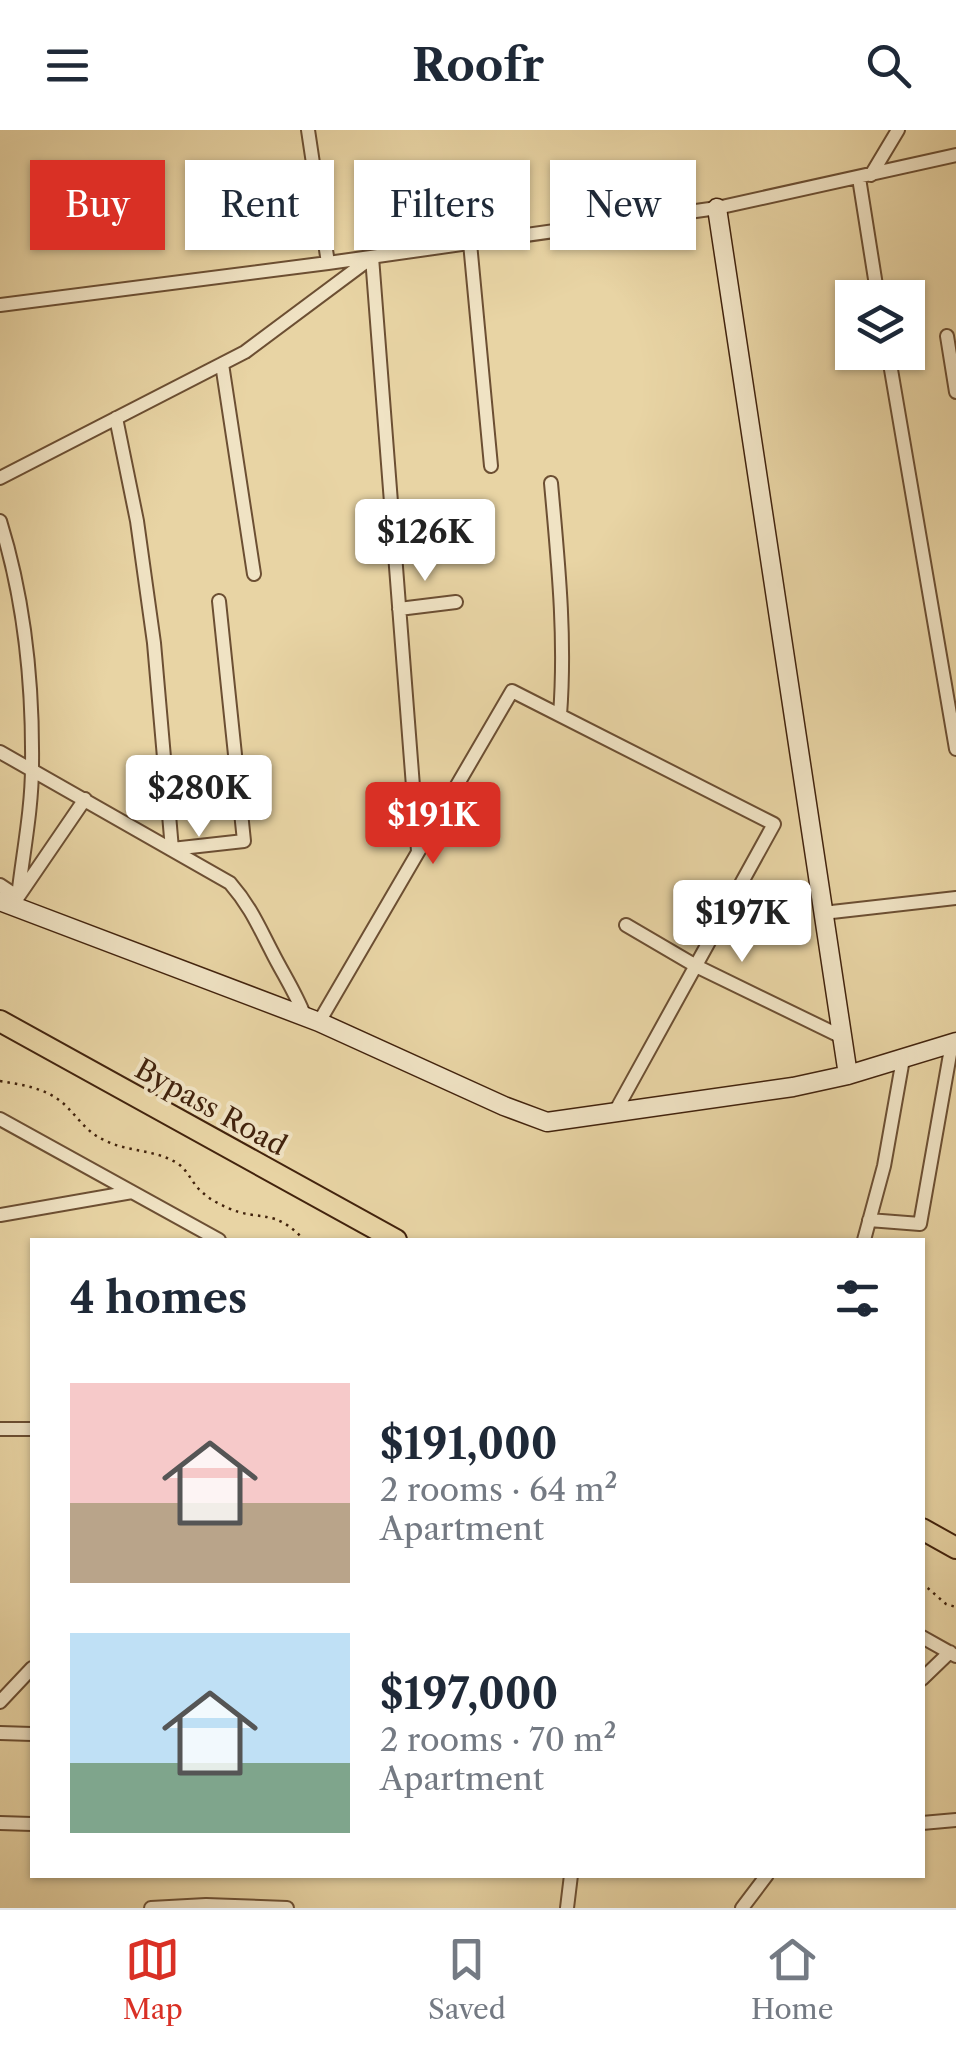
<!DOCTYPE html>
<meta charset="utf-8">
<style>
:root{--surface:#fff;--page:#f6f6f7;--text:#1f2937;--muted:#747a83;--line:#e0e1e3;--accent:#d93025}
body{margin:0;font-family:"Libre Caslon Text",serif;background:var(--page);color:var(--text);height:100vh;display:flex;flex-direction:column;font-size:38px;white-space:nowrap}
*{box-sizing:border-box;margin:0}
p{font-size:32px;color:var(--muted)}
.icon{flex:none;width:55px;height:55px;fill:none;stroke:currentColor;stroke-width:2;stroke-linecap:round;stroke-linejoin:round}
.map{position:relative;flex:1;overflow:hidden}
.details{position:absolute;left:30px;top:1108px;width:895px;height:640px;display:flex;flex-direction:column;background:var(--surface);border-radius:0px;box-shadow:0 2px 8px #0004}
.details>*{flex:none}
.hud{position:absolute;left:30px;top:30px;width:898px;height:90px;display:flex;gap:20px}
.tools{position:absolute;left:835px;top:150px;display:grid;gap:20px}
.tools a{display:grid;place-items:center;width:90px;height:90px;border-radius:0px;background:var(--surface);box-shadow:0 2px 8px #0004;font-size:50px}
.price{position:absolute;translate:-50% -85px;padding:0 22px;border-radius:10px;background:#fff;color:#222;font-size:32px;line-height:65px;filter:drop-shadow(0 2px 5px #0008)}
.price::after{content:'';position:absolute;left:50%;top:60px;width:30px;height:22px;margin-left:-15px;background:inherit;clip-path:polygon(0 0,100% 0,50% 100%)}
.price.current{background:var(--accent);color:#fff}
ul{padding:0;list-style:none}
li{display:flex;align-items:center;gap:30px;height:250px;padding:0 40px}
li span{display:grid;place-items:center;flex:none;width:280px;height:200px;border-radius:0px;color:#555}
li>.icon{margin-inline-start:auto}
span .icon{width:120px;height:120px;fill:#fffc;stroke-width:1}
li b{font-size:42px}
h2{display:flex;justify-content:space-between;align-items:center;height:120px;padding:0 40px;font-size:42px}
.pill{padding:0 35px;border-radius:0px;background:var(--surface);box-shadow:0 2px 8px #0004;font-size:35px;line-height:90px}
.pill.current{background:var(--accent);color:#fff}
header{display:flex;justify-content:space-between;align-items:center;height:130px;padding:0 40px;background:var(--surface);font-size:45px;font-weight:800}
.menu{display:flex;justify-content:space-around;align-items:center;height:140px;border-top:2px solid var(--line);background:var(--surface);font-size:28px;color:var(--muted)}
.menu a{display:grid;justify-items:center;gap:5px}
.menu .current{color:var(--accent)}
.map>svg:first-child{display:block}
</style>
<header><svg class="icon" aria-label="menu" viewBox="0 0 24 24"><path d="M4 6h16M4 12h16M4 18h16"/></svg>Roofr<svg class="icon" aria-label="search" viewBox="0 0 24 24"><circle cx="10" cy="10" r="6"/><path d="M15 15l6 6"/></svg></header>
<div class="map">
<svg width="956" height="1778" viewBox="0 0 956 1778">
<rect width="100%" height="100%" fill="#e8d4a4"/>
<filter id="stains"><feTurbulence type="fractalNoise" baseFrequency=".002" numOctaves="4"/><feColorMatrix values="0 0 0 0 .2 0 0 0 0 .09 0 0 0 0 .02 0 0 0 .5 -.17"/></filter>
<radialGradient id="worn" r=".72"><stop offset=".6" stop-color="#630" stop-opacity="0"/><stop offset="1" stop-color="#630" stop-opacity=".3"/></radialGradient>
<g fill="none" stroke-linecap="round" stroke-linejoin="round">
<!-- street casing -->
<g stroke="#6c4f33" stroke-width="16">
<path id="street" d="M308 0 328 133
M871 45 898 0
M859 48 878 168
M470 113 491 336
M372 127 418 721
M0 175 328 133 717 78 956 25
M947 206 956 262
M888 222 956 619
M222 234 254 444
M116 288 137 391 154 513 172 719 244 711 219 471
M0 348 245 222 371 128
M551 353C558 431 566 507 560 585
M0 391C24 468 33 554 32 636 32 679 23 723 18 767L13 776
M399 479 456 472
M0 622 230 753C250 776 258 795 272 822 283 844 296 863 305 887
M0 755 18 767 85 669
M823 783 956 768
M626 795 696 836 842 907
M319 892 512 561 774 694 615 982
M0 989 219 1110
M0 1085 132 1062
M869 1090 920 1094 952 913
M864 1110 884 1036 903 929
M0 1299H32
M922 1507 956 1526
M922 1549 950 1522
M0 1572 32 1538
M0 1603 32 1604
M0 1693 32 1694
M922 1693 956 1690
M151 1778 206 1775 287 1778
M567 1778 571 1745
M742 1778 767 1745"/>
</g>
<!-- secondary casing -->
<g stroke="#42230d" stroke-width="21">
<path id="secondary" d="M717 78 848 945
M0 771 319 892 504 976 547 992 793 957 848 945 956 912"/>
</g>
<!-- primary casing -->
<g stroke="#42230d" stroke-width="24">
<path id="primary" d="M0 891 396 1110
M922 1399 956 1418"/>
</g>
<!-- path -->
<path stroke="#42230d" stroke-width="2.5" stroke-dasharray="2.5 5" stroke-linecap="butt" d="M0 951C23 955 46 958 64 974 78 987 86 1002 104 1010 127 1022 154 1019 177 1033 189 1041 192 1054 202 1062 209 1069 219 1074 228 1078 259 1092 274 1077 304 1110
M922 1453 946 1474 956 1477"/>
<!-- street -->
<use href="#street" stroke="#f0e3c4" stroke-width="12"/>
<!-- secondary -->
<use href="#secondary" stroke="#f0e3c4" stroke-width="18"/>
<!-- primary -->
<use href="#primary" stroke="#e8d4a4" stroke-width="20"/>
</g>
<g text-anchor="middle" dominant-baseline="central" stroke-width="8" stroke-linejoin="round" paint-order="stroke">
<!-- street labels -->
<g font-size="28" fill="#42230d" stroke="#f0e3c4">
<text transform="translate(211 977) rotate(29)">Bypass Road</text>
</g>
</g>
<rect width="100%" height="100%" filter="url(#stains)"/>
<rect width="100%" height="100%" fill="url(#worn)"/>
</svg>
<div class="tools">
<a><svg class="icon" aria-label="layers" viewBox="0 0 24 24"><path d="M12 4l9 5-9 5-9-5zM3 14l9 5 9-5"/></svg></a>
</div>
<b class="price" style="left:425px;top:454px">$126K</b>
<b class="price" style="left:199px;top:710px">$280K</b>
<b class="price current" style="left:433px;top:737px">$191K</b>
<b class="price" style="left:742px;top:835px">$197K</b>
<div class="hud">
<a class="pill current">Buy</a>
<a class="pill">Rent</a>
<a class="pill">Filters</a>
<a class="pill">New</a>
</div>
<section class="details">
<h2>4 homes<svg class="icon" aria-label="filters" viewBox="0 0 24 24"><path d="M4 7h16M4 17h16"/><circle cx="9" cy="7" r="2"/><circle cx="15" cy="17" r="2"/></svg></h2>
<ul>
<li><span style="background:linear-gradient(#f6c9c9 60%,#b9a48a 0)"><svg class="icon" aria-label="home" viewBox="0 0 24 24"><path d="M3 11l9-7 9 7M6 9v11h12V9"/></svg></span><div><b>$191,000</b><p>2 rooms · 64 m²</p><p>Apartment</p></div></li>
<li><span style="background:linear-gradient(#bfe0f5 65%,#7fa58c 0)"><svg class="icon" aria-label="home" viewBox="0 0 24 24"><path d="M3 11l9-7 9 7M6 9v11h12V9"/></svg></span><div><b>$197,000</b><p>2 rooms · 70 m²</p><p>Apartment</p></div></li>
</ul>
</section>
</div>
<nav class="menu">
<a class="current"><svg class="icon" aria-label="map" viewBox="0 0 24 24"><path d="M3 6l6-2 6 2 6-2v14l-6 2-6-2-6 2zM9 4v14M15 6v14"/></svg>Map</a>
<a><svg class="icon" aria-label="saved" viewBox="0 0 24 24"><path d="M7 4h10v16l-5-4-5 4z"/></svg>Saved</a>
<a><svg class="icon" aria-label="home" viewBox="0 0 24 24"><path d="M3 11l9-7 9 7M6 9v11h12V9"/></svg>Home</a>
</nav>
